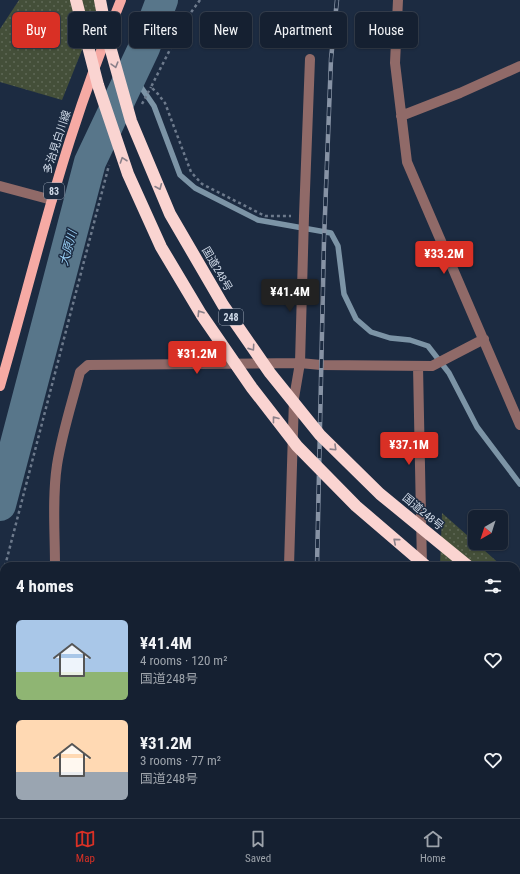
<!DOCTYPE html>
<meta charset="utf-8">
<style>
:root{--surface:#152031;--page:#1e2839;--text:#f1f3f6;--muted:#9da3ab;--line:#343e4d;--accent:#d93025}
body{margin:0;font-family:"Roboto Condensed","Noto Sans JP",sans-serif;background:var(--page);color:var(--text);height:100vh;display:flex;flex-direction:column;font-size:15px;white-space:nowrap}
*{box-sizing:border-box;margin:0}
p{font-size:13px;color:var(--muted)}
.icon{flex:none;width:22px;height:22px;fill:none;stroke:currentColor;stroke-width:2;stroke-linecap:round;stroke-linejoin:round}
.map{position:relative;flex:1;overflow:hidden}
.side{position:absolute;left:0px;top:562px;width:520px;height:256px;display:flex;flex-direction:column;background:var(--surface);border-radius:12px 12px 0 0;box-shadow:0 1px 3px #0004,0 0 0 1px var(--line)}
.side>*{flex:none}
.guide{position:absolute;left:12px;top:12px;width:496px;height:36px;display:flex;gap:8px}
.needle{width:26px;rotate:219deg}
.buttons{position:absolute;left:468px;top:510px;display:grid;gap:8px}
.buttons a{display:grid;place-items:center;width:40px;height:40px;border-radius:6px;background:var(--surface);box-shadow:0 1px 3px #0004,0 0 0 1px var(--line);font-size:20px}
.price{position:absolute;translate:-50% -34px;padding:0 9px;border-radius:4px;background:var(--accent);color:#fff;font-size:13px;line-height:26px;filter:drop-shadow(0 1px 2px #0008)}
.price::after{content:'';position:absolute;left:50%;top:24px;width:12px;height:9px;margin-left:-6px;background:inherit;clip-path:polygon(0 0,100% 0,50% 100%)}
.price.on{background:#222;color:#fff}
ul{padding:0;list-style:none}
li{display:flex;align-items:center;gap:12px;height:100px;padding:0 16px}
li span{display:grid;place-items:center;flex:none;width:112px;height:80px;border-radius:6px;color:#555}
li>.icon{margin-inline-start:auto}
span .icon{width:48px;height:48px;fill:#fffc;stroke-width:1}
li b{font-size:17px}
h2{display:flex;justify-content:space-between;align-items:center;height:48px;padding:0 16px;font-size:17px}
.chip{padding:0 14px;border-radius:6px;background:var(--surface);box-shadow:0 1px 3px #0004,0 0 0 1px var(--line);font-size:14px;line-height:36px}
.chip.on{background:var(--accent);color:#fff}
.dock{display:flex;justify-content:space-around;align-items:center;height:56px;border-top:1px solid var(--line);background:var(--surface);font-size:11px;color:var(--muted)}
.dock a{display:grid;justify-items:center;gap:2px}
.dock .on{color:var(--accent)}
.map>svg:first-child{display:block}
</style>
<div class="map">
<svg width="520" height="818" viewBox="0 0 520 818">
<defs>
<pattern id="grass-dots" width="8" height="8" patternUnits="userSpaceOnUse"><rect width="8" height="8" fill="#444f39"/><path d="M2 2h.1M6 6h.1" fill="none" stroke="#5e6856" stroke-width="1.8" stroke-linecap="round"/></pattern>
</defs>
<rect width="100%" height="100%" fill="#1c2b41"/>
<!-- grass -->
<path fill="url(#grass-dots)" d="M19 0H102L62 100 0 82V29Z
M442 513 502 566H440Z
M516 579 520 582V676L516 674Z"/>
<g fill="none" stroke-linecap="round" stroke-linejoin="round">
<!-- stream -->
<path stroke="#7c94a6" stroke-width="5.5" d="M132 74 154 106 180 175 195 188 258 220 331 233 338 246 344 294 356 319 371 332 390 338 410 340 428 346 449 373 477 427 520 484"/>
<!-- river -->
<path stroke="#58768a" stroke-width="32" d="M0 505 90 162 144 48 162 0"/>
<!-- path -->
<path stroke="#6d7a8c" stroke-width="2.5" stroke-dasharray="3 3" stroke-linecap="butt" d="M200 0 184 22 151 87 158 94 165 103 191 172 202 184 265 216H291
M142 104 151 87
M5 566 109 165
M0 584 4 569"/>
<!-- minor -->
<path stroke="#906a68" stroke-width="10" d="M398 0 395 63 407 162 520 425
M401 116 460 93 520 66
M0 186 52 200
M418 366 422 566
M55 566C55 533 52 498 57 465 62 433 72 403 80 372L88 365 300 363 321 365 432 366 484 339
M289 566 294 398 300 363 304 216 310 59
M56 814V818
M426 814V818
M283 818V814
M508 818 513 814"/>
<!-- major -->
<path stroke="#f6aaa4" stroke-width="10" d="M0 386C24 304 44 221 70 140 85 93 102 46 121 0"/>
<!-- highway -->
<path stroke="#fad4d1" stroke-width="12" d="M516 605 520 609
M516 638 520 641"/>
<!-- rail casing -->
<g stroke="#8793a5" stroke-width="4.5">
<path id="rail" d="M317 566 324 240 331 59 337 0
M311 818V814"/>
</g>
<!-- rail -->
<use href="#rail" stroke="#1c2b41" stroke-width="3" stroke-dasharray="9" stroke-linecap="butt"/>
<!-- highway-bridge -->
<path stroke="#fad4d1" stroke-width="12" d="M76 0 98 85 128 174 161 247 201 314 252 388 297 446 356 506 426 566
M100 0 107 36 131 121 170 214 223 305 270 373 320 435 380 494 468 566"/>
</g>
<!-- one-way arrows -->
<defs><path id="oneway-chevron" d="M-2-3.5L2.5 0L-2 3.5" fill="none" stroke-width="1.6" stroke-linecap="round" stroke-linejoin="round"/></defs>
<g stroke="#8b8089">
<use href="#oneway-chevron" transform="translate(115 65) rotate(74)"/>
<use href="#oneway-chevron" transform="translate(123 160) rotate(-109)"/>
<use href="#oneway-chevron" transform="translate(159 187) rotate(67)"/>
<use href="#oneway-chevron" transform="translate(200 313) rotate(-122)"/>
<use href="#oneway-chevron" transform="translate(252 348) rotate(55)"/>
<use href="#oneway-chevron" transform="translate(275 419) rotate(-128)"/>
<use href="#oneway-chevron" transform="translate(334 448) rotate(44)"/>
<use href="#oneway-chevron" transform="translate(396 541) rotate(-140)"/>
</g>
<g text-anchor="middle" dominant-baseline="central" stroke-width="3" stroke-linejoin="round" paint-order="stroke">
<!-- shield labels -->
<g fill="#1c2b41" stroke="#9aa6b6" stroke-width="1">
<rect x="44" y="183" width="20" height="16" rx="3"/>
<rect x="219" y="309" width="24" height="16" rx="3"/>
</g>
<g font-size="10" font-weight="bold" fill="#d0dae8">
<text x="54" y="191">83</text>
<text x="231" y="317">248</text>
</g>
<!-- street labels -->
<g font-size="11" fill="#d0dae8" stroke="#1c2b41">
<text transform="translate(57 142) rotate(-72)">多治見白川線</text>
<text transform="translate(217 269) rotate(60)">国道248号</text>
<text transform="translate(423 512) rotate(40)">国道248号</text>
</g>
<!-- water labels -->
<g font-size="12" font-style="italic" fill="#97cdf2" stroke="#1c2b41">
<text transform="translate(68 248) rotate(-75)">大原川</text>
</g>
</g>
</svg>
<div class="buttons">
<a><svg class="needle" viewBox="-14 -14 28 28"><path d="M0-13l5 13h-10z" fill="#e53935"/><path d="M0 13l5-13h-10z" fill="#9da3ab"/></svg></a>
</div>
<b class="price" style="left:444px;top:275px">¥33.2M</b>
<b class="price on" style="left:290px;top:313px">¥41.4M</b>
<b class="price" style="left:197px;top:375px">¥31.2M</b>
<b class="price" style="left:409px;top:466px">¥37.1M</b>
<div class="guide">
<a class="chip on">Buy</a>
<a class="chip">Rent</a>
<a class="chip">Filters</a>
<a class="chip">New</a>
<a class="chip">Apartment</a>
<a class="chip">House</a>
</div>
<section class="side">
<h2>4 homes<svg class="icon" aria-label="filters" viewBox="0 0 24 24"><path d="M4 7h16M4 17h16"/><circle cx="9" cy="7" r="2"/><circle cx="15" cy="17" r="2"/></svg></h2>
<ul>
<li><span style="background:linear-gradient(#a9c7e8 65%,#8fb573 0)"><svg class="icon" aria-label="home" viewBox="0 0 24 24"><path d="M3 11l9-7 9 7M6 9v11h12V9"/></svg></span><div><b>¥41.4M</b><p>4 rooms · 120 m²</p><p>国道248号</p></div><svg class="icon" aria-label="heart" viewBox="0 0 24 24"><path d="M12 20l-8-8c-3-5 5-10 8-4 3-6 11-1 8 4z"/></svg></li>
<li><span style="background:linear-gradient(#ffd9b3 65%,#9aa5b1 0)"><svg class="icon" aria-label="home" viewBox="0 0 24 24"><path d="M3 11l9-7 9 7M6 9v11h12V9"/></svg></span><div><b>¥31.2M</b><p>3 rooms · 77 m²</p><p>国道248号</p></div><svg class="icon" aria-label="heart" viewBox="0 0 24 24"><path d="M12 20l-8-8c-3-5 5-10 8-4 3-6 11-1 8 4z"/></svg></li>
</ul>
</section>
</div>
<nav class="dock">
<a class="on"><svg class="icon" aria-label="map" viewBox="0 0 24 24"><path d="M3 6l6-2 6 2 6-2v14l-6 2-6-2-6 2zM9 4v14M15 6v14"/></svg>Map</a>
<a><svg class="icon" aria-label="saved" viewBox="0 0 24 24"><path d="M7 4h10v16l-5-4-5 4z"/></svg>Saved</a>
<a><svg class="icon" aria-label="home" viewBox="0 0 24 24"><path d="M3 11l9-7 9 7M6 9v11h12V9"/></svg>Home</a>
</nav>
